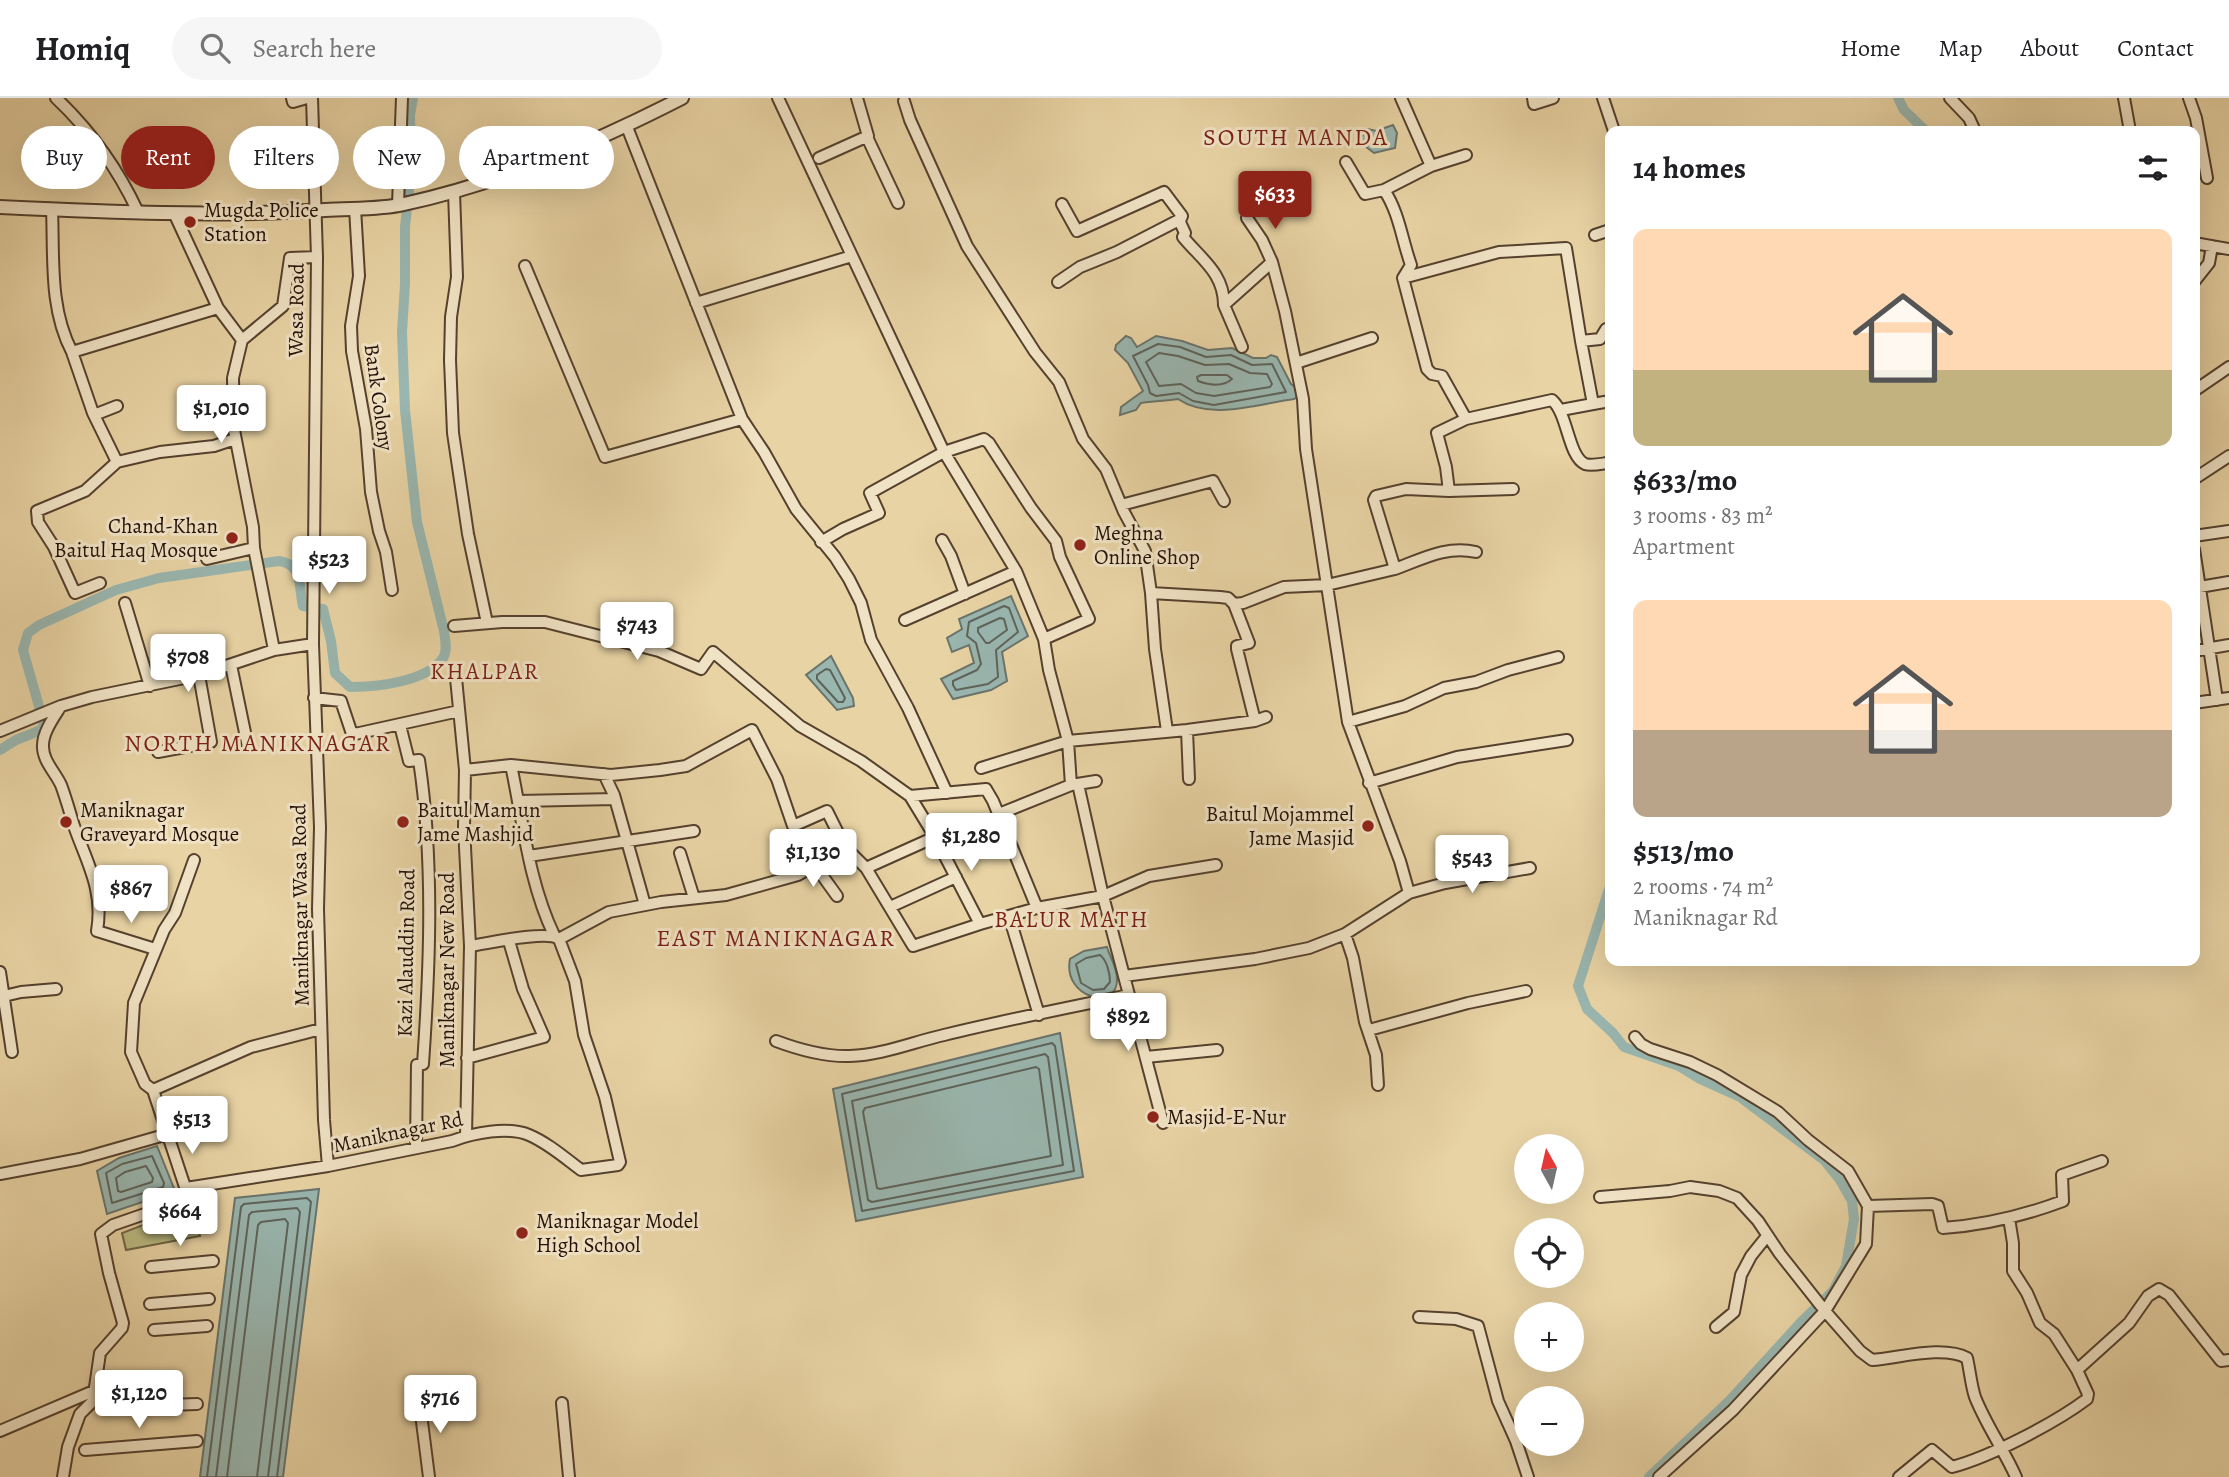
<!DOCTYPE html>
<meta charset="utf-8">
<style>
:root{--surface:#fff;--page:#f6f6f6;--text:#202124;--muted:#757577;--line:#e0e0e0;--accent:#8f2418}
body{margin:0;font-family:Alegreya,serif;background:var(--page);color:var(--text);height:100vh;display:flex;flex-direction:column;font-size:26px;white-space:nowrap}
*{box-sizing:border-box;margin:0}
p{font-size:23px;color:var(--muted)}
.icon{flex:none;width:38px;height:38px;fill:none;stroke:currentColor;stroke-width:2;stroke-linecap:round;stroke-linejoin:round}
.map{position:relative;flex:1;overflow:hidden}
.side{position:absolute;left:1605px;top:28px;width:595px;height:840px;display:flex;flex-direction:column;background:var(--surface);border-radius:14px;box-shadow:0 7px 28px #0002}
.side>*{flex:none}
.banner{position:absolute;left:21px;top:28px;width:665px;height:63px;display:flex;gap:14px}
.needle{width:46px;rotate:352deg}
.fabs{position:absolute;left:1514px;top:1036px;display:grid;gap:14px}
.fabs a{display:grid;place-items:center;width:70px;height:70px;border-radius:50%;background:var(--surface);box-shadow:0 7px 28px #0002;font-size:35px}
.price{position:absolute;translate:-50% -60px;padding:0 16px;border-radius:7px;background:#fff;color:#222;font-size:23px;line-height:46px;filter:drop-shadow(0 2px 4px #0008)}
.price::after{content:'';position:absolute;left:50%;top:42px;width:21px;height:16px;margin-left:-10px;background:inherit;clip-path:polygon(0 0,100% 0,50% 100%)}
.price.active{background:var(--accent);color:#fff}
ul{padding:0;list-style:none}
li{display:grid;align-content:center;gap:14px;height:371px;padding:0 28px}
li span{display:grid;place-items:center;height:217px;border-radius:14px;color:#555}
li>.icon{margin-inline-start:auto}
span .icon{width:126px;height:126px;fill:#fffc;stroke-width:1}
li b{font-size:30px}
h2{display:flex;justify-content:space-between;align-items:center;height:84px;padding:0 28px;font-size:30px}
.tag{padding:0 24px;border-radius:32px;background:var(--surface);box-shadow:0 7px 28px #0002;font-size:24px;line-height:63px}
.tag.active{background:var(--accent);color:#fff}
header{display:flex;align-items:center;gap:42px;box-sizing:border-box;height:98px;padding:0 35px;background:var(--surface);border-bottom:2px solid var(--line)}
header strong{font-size:33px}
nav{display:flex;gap:38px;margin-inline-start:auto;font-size:24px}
.search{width:490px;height:63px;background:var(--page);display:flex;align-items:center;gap:18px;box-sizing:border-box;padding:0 24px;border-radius:38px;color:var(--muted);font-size:26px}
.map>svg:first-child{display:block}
</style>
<header>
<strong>Homiq</strong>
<div class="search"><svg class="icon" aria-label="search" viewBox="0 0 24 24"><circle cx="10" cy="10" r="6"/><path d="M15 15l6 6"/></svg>Search here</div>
<nav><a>Home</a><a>Map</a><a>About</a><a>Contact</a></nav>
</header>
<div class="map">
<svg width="2229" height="1379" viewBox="0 0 2229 1379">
<rect width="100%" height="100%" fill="#e8d3a4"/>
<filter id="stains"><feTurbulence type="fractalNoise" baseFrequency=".00286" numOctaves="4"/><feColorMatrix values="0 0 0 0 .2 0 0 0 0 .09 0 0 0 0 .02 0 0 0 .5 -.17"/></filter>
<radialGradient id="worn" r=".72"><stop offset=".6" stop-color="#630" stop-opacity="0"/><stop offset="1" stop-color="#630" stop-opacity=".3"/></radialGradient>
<!-- green -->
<path fill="#bbbb82" stroke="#706644" stroke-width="2" d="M193 1108 200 1138 126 1152 122 1135Z"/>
<!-- water -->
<path fill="#99b6af" stroke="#6a746c" stroke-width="2" d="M1393 27 1397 35 1395 50 1374 55 1361 45V39L1368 31 1376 33Z
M1126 238 1131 240 1137 249 1156 238 1182 243 1208 252 1232 250 1253 260H1266L1271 257 1277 259 1291 286 1298 291 1300 297 1294 301C1257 306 1210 323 1178 301 1165 303 1153 303 1141 305L1136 312 1120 317 1121 309 1143 293 1128 265 1115 252 1116 247Z
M1011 498 1028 538 1002 554 1007 583 991 592 953 601 941 581 974 565 969 547 952 554 947 540 962 531 959 521Z
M831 558 853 600 854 608 837 612 806 577Z
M1107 849C1110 859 1117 870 1117 881 1118 914 1062 900 1070 861L1084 853Z
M1060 935 1083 1079 856 1123 833 991Z
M157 1048 175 1093 107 1116 97 1073 119 1060Z
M319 1091 283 1379H200L235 1100Z"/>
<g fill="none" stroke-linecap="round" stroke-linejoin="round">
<!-- shore -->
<path stroke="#5e635b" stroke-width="2" d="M1158 246 1180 249 1206 259 1231 257 1252 267 1272 266 1286 294 1214 307 1193 303 1179 295 1156 298 1150 295 1148 287 1133 258Z
M1159 255 1178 258 1205 267 1229 266 1250 275 1267 276 1272 286 1270 289 1214 298 1196 295 1181 286 1159 288 1146 264Z
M1201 277H1227L1232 281C1223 289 1209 287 1198 283L1197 279Z
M1004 508 1009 510 1018 534 996 552 998 579 988 586 956 592 953 587V583L977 572 981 566 976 545 967 538 969 524Z
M1000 520 1004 521 1007 532 989 545H986L978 534V530Z
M826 571 830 572 845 600 843 604H838L817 581V577Z
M1100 857C1107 862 1110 876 1110 884L1104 891 1093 892 1081 885 1076 866 1086 860Z
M1052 945 1055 948 1074 1073 862 1113 842 996Z
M1045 956 1048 959 1063 1067 872 1104 868 1102 852 1003Z
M1036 969 1039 971 1051 1058 880 1091 877 1090 863 1014 865 1010Z
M152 1058 164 1085 163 1089 112 1105 106 1075 122 1066Z
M146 1068 153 1080 152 1084 121 1094 118 1093 116 1080 125 1074Z
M207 1379 241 1109 244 1106 307 1100 311 1104 277 1379
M216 1379 249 1117 252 1114 297 1110 300 1114 268 1379
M227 1379 258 1127 261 1124 285 1121 288 1125 257 1379"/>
<!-- canal -->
<path stroke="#99b6af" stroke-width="10" d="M1898 0 1904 12 1926 33
M0 652 16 642 41 632 44 626 23 552 28 535 39 527 116 492 159 480 279 463C304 467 298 488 303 508L323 511 331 543 335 575 350 589C376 589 427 584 443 560 448 552 445 542 444 533L417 424 405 312 402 234 405 186V129L411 72 410 17 413 0
M1610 788 1578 888 1587 911 1613 935 1624 949 1679 968 1700 981 1740 999 1824 1062 1840 1082 1852 1103 1854 1121 1846 1168 1833 1193 1802 1223 1730 1302 1649 1379"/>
<!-- minor casing -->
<g stroke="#55412e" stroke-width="14">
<path id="minor" d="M56 0C91 33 118 71 138 114
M292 0 293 4 307 0
M312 0 317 159 313 546 320 729 318 811 324 1022 328 1068
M778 0 944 354 1016 473 1044 541 1049 572 1068 643 1071 687
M1533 0 1534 6 1553 0
M1603 0 1614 33
M1950 0 1969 20 1975 33
M2124 0 2130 33
M2189 0 2196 20 2207 80
M904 3 910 22 967 148 1035 254 1059 284 1083 341 1106 371 1124 414 1145 453 1151 495 1220 499 1228 500 1234 506
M627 29 742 321 764 354 796 411 835 459 849 481 861 505 871 542 908 610 947 695
M867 39 898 105
M819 60 868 38 857 0
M1346 64 1365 96 1384 92
M1431 68 1466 57
M454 94 457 179 451 219 450 262 453 335 468 436 487 525
M1062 106 1077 133 1164 94 1182 118 1180 123
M398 107 402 0
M355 110 359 178 351 228 352 253 366 331 371 394 379 433 386 454 392 492
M52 111C54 160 49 210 72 254
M174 115 218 210 242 242
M1247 120 1262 142 1272 164
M1595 137 1610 132
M2194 145 2229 151
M525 168 605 359 742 321
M1403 180 1499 154 1566 150 1581 243 1600 241 1606 231 1610 234
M1058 184 1080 169 1117 154 1179 122 1185 135 1183 139C1201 161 1224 175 1224 207
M2194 184 2209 165 2212 148
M696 205 852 158
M1581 243 1593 306 1610 303
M1296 265 1372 240
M2194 293 2229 269
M1561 312 1593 306
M94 317 117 308
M1466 321 1552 302C1568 316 1568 358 1585 366 1591 368 1600 366 1607 365
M117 364 93 315 72 254 218 210
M2194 381 2229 358
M1449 393 1513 391
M1121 407 1213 383 1224 403
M2194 438 2229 433
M942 442 951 458 965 496
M821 444 843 431 879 415 870 395 944 354 984 341 989 345 1031 410 1056 443 1060 459 1089 521 1044 541
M2194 451 2217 602
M207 461 254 450
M1395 471C1422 461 1447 447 1476 454
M100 485 75 495 54 449 38 424 37 413 85 393 117 364 160 354 214 348 235 341
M2194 490 2229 484
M1151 495 1155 551 1167 633
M125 505 150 588
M905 522 1016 473
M454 528 502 524H545L659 553 701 571 713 554 800 628 861 663 910 698 986 691 993 703 1037 810 1103 798 1124 878 1255 861 1309 850 1345 836 1409 795 1400 763 1348 624 1306 351 1303 301 1285 213 1272 164 1224 207 1242 249
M274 552 254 450 253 429 234 332 233 280 242 242 283 208 290 160 317 159
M2194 553 2229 547
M231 567 248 649
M456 580 465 672 464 729 470 848 466 1037
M314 600 341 603 351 633 355 636 459 613
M2194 605 2229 600
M61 608C54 619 43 634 43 647 42 662 55 674 61 687 66 700 70 715 74 728 87 765 104 792 97 833L155 851
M1255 623 1237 551V548L1249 545 1234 506 1243 505 1284 489 1327 487 1395 471 1374 402 1376 398 1406 391 1449 393 1446 369 1437 335 1466 321 1442 278 1432 276 1427 271 1403 180 1411 167C1402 142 1399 114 1384 92L1431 68 1401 0
M1348 624 1405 608 1444 590 1476 584 1508 572 1558 559
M400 627 409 663 419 662C434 762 430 865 423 966L417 967 416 1049
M1187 632 1189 681
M0 633 61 608 92 599 199 577 274 552 313 546
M158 654 211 644 199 577
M511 667C523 724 529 785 554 837
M981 670 1068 643 1187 632 1255 623 1266 619
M465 672 511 667 611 677 660 672 686 668 752 632 777 681 793 728 827 713 845 749
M604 676 614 697 645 807
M1369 685 1457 659 1567 642
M1078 686 1103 798 1149 778 1216 767
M519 703 615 701
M999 716 1071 687 1096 683
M935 739 980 826
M680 755 694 800
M529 758 694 733
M814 766 837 798
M866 770 913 848 980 826 1037 810
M1409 795 1445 785 1530 770
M890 809 956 779
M1009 818 1039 917
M1345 836 1353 860 1365 924 1376 957 1378 987
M470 848C488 845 547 832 559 841L609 814 661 804 726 797 798 777 845 749 866 770 935 739 910 698
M0 874 12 954
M1124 878 1163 1025
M4 898 21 894 56 891
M1369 932 1468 905 1526 893
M1635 939 1641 946 1650 951 1690 964 1717 977 1778 1014 1808 1042 1848 1073 1868 1108 1866 1146 1825 1213 1733 1312 1659 1379
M776 943C800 952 824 959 850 958 882 957 913 944 944 937 1005 922 1067 910 1129 897
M1146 959 1217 952
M467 960 544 939 523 891 509 843
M153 992 145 986 131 954 134 905 164 832 175 815 194 762
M153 992 251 949 321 931
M0 1076 80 1061 168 1036
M186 1090 328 1068 452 1043C473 1035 508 1028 529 1037 548 1045 565 1060 581 1072L618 1067 620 1064 605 999 584 937 575 883 559 841
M1600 1099 1670 1093 1690 1089 1719 1093 1737 1100 1758 1123 1780 1156 1825 1213 1860 1253 1872 1262C1899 1260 1943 1247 1967 1260 1970 1273 1971 1287 1975 1299 1986 1327 2004 1352 2016 1379
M1868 1108 1932 1106 1938 1108 1943 1130C1986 1127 2023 1118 2063 1103L2062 1077 2102 1063
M151 1169 213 1163
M150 1206 209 1201
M1419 1219 1456 1221 1478 1228 1498 1303 1516 1343 1528 1379
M1716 1229 1734 1214 1741 1177 1751 1158 1767 1138
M154 1232 207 1228
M2077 1272 2129 1225 2148 1198 2159 1191 2169 1197 2221 1263 2229 1262
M419 1300 429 1379
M562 1305 569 1379
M107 1309 197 1306
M0 1333 96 1292
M85 1352 197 1343
M63 1379 68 1349 80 1316 93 1303 100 1255 122 1230 123 1225 109 1175 101 1136 113 1127 185 1102 188 1098 153 992
M1899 1379 1932 1352 1952 1369C1990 1359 2055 1325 2087 1301L2088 1296 2077 1272 2054 1236 2040 1225 2027 1195 2013 1173V1145L2009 1120"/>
</g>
<!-- tertiary casing -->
<g stroke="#55412e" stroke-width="16">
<path id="tertiary" d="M0 109C108 114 217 119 325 112 350 110 379 112 404 106 501 85 594 45 682 0"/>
</g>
<!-- minor -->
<use href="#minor" stroke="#f0e2c4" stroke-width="10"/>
<!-- tertiary -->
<use href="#tertiary" stroke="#f0e2c4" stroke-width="12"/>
</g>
<!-- markers -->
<g fill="#8f2418" stroke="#f0e2c4" stroke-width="2.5">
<circle cx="190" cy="124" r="7"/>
<circle cx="232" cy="440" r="7"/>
<circle cx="1080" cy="447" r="7"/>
<circle cx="66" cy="724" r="7"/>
<circle cx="403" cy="724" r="7"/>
<circle cx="1368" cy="728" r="7"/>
<circle cx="1153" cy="1019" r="7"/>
<circle cx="522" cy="1135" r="7"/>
</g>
<g text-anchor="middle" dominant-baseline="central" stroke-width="6" stroke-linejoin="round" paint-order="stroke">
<!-- poi labels -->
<g font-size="21" fill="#241007" stroke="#f0e2c4" text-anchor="start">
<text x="204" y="112">Mugda Police<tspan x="204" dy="24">Station</tspan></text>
<text x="218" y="428" text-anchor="end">Chand-Khan<tspan x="218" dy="24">Baitul Haq Mosque</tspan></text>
<text x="1094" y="435">Meghna<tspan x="1094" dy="24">Online Shop</tspan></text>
<text x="80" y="712">Maniknagar<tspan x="80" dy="24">Graveyard Mosque</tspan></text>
<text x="417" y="712">Baitul Mamun<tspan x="417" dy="24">Jame Mashjid</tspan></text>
<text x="1354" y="716" text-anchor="end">Baitul Mojammel<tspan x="1354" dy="24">Jame Masjid</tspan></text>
<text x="1167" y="1019">Masjid-E-Nur</text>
<text x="536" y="1123">Maniknagar Model<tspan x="536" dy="24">High School</tspan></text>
</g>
<!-- street labels -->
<g font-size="21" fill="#241007" stroke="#f0e2c4">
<text transform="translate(296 212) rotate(-89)">Wasa Road</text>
<text transform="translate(379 299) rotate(82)">Bank Colony</text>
<text transform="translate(300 807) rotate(-91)">Maniknagar Wasa Road</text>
<text transform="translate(406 855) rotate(-89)">Kazi Alauddin Road</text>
<text transform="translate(447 872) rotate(-90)">Maniknagar New Road</text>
<text transform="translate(398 1034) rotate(-12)">Maniknagar Rd</text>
</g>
<!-- neighbourhood labels -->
<g font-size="23" letter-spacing="2" fill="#7a1f14" stroke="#f0e2c4">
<text x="485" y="573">KHALPAR</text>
<text x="1072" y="821">BALUR MATH</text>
</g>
<!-- quarter labels -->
<g font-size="24" letter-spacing="2" fill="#7a1f14" stroke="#f0e2c4">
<text x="1296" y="39">SOUTH MANDA</text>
<text x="258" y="645">NORTH MANIKNAGAR</text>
<text x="776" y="840">EAST MANIKNAGAR</text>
</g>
</g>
<rect width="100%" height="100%" filter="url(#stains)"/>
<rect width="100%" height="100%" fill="url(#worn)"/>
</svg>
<div class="fabs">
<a><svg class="needle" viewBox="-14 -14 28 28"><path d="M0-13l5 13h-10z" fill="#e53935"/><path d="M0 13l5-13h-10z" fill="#757577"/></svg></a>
<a><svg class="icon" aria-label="locate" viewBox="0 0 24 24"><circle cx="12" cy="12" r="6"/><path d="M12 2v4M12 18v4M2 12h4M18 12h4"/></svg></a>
<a>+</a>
<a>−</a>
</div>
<b class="price active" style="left:1275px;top:133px">$633</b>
<b class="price" style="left:221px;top:347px">$1,010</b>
<b class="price" style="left:329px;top:498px">$523</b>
<b class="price" style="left:637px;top:564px">$743</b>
<b class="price" style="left:188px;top:596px">$708</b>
<b class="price" style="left:971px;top:775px">$1,280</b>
<b class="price" style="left:813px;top:791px">$1,130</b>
<b class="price" style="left:1472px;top:797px">$543</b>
<b class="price" style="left:131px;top:827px">$867</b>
<b class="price" style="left:1128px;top:955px">$892</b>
<b class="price" style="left:192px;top:1058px">$513</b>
<b class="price" style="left:180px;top:1150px">$664</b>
<b class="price" style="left:139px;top:1332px">$1,120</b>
<b class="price" style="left:440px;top:1337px">$716</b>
<div class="banner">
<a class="tag">Buy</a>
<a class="tag active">Rent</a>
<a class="tag">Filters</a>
<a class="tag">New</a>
<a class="tag">Apartment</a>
</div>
<section class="side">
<h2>14 homes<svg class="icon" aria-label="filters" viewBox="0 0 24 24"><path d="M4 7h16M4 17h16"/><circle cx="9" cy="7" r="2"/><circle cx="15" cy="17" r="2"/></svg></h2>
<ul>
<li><span style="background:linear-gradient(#ffd9b3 65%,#c2b280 0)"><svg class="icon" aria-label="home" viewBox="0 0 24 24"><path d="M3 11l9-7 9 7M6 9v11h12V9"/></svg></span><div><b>$633/mo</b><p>3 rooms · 83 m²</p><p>Apartment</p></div></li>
<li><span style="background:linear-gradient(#ffd9b3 60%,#b9a48a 0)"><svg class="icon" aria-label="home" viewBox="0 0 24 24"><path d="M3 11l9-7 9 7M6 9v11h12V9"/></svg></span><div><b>$513/mo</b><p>2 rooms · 74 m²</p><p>Maniknagar Rd</p></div></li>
</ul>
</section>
</div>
